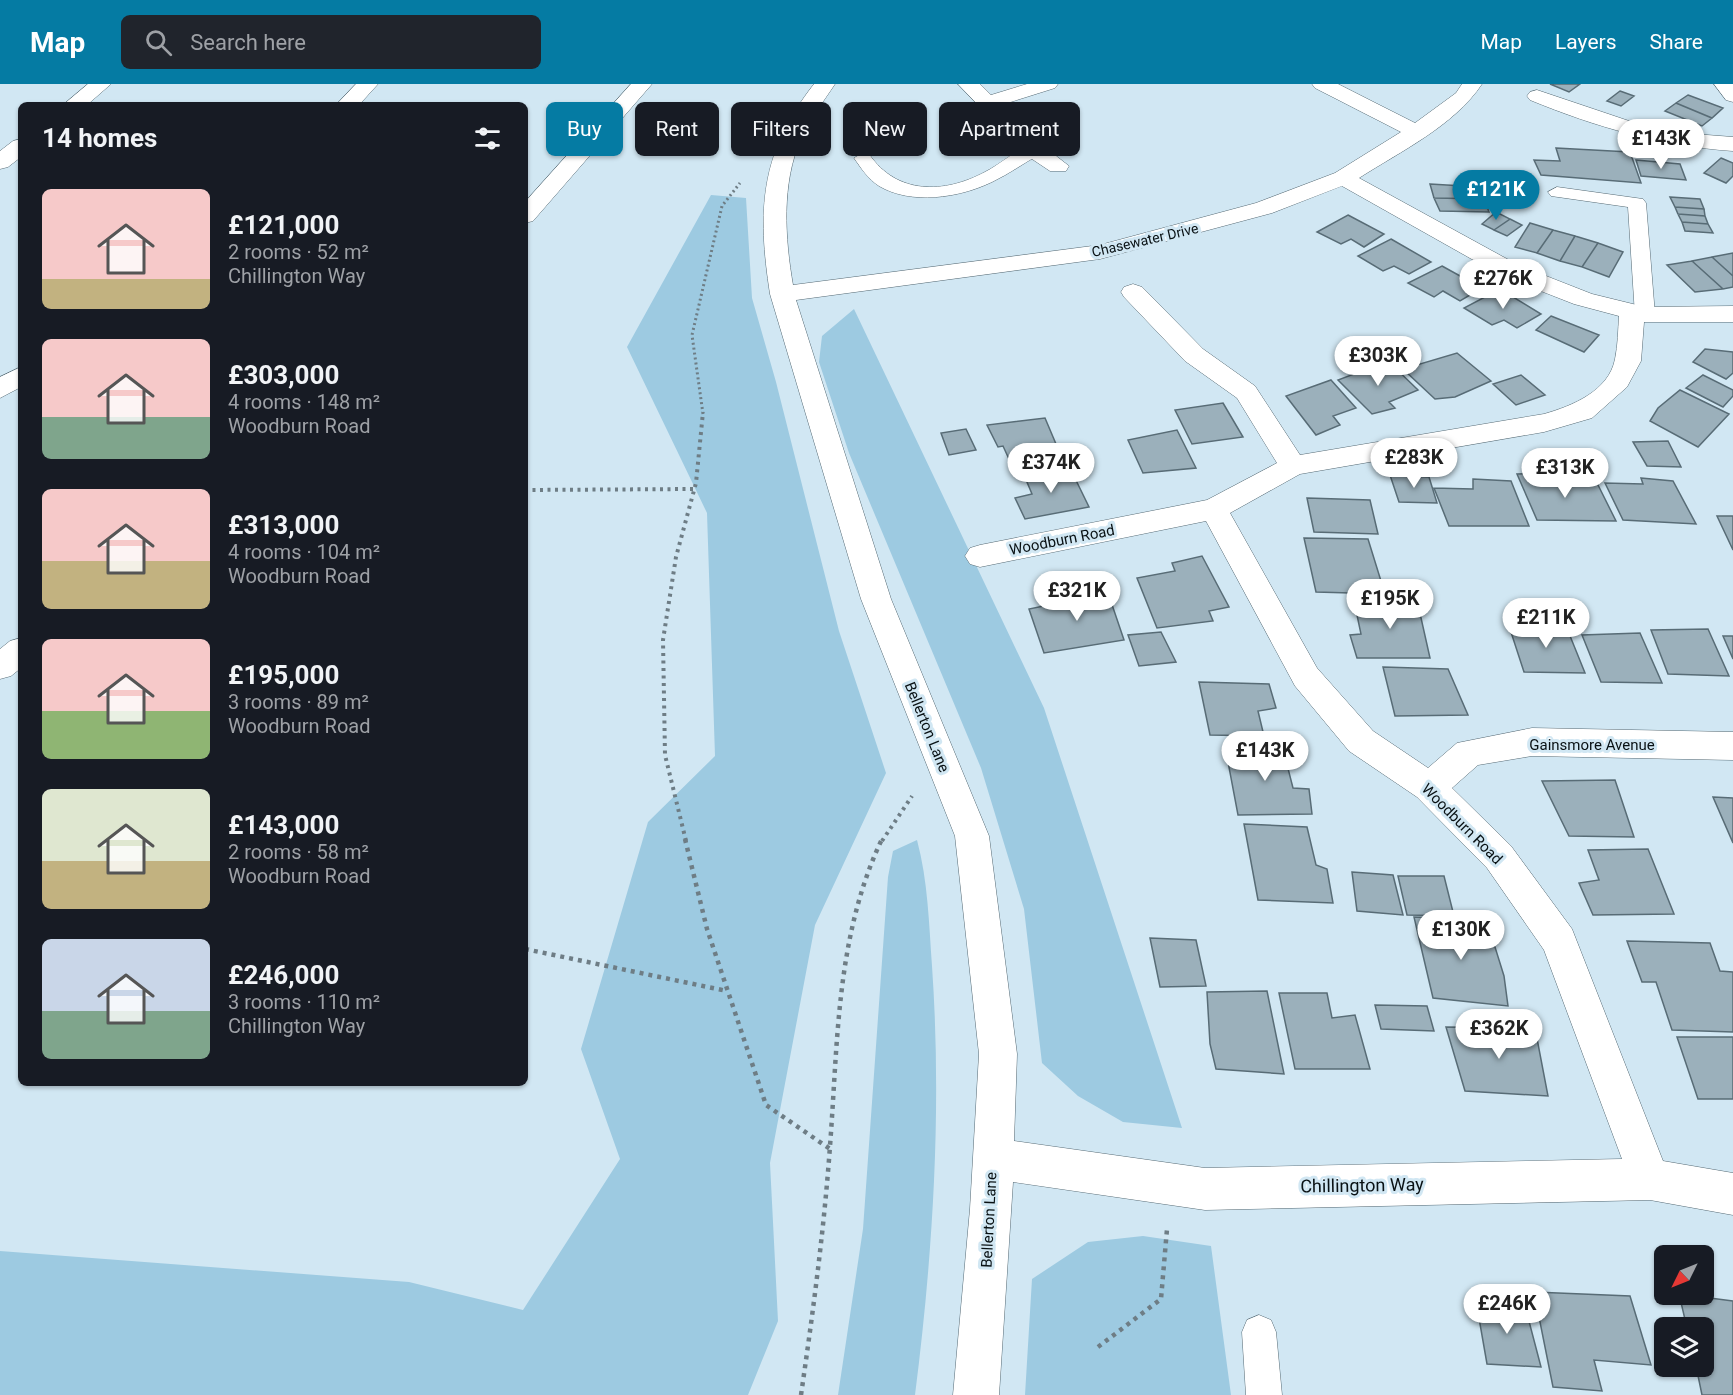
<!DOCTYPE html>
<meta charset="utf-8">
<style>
:root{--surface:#171b24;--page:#20242c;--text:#f1f3f6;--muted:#9ea1a6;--accent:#057ba3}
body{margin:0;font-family:Roboto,sans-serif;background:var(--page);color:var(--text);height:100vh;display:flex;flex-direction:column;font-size:22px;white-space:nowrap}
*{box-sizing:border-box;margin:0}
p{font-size:20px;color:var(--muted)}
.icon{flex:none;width:33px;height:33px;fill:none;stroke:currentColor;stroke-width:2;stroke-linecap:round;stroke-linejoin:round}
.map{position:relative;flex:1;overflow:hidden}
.panel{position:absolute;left:18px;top:18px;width:510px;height:984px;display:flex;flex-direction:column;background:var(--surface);border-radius:9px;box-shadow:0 2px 4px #0004}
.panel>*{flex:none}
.banner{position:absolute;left:546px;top:18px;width:570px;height:54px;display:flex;gap:12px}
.needle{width:39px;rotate:227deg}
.controls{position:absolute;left:1654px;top:1161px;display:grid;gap:12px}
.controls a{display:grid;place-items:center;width:60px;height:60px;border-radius:9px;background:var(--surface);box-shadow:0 2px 4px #0004;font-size:30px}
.price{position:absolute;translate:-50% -51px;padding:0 14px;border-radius:21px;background:#fff;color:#222;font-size:20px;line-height:39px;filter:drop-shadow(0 2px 3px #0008)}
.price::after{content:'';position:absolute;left:50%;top:36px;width:18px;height:14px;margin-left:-9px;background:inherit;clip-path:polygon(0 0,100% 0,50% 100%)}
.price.selected{background:var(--accent);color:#fff}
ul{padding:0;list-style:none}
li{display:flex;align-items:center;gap:18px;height:150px;padding:0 24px}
li span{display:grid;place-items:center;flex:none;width:168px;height:120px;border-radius:9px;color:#555}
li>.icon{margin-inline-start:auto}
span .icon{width:72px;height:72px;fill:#fffc;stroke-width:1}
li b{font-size:26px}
h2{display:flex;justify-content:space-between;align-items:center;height:72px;padding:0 24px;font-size:26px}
.chip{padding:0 21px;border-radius:9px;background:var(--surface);box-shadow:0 2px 4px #0004;font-size:21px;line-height:54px}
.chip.selected{background:var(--accent);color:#fff}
header{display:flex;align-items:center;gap:36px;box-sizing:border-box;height:84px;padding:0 30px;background:var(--accent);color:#fff}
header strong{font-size:28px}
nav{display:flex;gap:33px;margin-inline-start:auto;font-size:21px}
.search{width:420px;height:54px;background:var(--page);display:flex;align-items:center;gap:15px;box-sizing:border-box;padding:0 21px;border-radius:9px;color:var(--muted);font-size:22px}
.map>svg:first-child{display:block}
</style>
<header>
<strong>Map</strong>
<div class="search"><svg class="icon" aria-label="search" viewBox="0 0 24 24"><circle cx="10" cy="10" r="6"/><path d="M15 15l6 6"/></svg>Search here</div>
<nav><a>Map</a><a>Layers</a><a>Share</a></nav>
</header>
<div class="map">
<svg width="1733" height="1311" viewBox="0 0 1733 1311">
<rect width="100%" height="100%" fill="#d1e7f3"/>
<!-- green -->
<path fill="#9dcae1" d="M711 111 746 114 752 214 776 298 839 547 886 689 815 841 770 1079 778 1237 748 1311H0V1167L409 1198 523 1226 620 1075 581 965 648 738 715 672 707 429 627 263Z
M854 225 1044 624 1182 1044 1123 1038 1078 1012 1042 979 1024 825 981 684 849 369 819 278 822 252Z
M917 756C928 797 929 840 932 882 942 1025 933 1170 915 1311H838L863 1145 888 793 893 767Z
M1143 1152 1211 1162 1231 1311H1025L1032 1195 1088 1158Z"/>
<!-- building -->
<path fill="#9bb0bb" stroke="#586c76" stroke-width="1.5" d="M1550 0H1580L1569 8Z
M1620 7 1634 12 1621 22 1607 17Z
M1688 11 1723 24 1712 34 1676 19Z
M1676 19 1712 34 1702 42 1665 27Z
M1556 64 1630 68 1641 99 1541 91 1534 76 1560 77Z
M1721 74 1733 79V92L1726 99 1704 89Z
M1636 76 1680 80 1686 96 1641 92Z
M1430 100 1480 103 1484 115 1434 114Z
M1670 113 1700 115 1704 125 1675 123Z
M1434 114 1484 115 1489 128 1440 127Z
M1675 123 1704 125 1705 132 1678 130Z
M1496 128 1510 135 1494 146 1482 140Z
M1678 130 1705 132 1708 140 1682 138Z
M1348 131 1384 150 1364 163 1351 155 1341 160 1317 148Z
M1510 135 1522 141 1507 152 1494 146Z
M1682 138 1708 140 1713 149 1685 147Z
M1530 139 1553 146 1537 169 1515 163Z
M1553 146 1575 152 1560 177 1537 169Z
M1575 152 1598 159 1582 183 1560 177Z
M1391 155 1431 178 1409 190 1394 182 1383 187 1358 172Z
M1598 159 1623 168 1609 193 1582 183Z
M1733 169V192L1712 173Z
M1712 173 1733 192V203L1723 205 1692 177Z
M1692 177 1723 205 1695 208 1667 181Z
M1442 182 1482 204 1460 217 1443 207 1434 213 1408 199Z
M1500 205 1541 230 1517 244 1504 236 1492 241 1464 224Z
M1551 232 1599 251 1584 268 1536 246Z
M1705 265 1733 268V289L1726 295 1693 278Z
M1457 269 1491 297 1455 313 1435 315 1403 285Z
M1388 277 1418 306 1389 318 1395 324 1372 330 1338 296Z
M1521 291 1545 311 1516 321 1493 300Z
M1703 291 1733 306V312L1723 323 1686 304Z
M1331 296 1356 324 1333 332 1340 341 1316 351 1286 312Z
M1680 306 1729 330 1698 363 1650 337 1658 324Z
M1223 319 1243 353 1192 360 1175 326Z
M1045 334 1064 379 1014 386 1003 362 998 363 987 341Z
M966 345 976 366 949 371 941 349Z
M1177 346 1196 384 1143 389 1128 356Z
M1668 357 1681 383 1647 382 1633 358Z
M1070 384 1089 423 1025 435 1015 414 1032 410 1024 391Z
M1552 389 1556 399 1596 397 1616 437 1537 436 1517 390Z
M1390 391 1429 393 1437 419 1399 418Z
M1641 394 1673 397 1696 440 1623 436 1605 399 1643 400Z
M1473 395 1511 397 1529 442H1449L1434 404 1473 405Z
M1307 414 1370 416 1378 450 1314 448Z
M1717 432H1733V466Z
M1304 454 1368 455 1385 510 1316 508Z
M1202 472 1229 523 1209 527 1213 537 1157 544 1137 494 1175 487 1172 479Z
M1106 503 1124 556 1044 569 1029 525 1068 517 1067 510Z
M1417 516 1430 574H1357L1350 551 1361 550 1354 517Z
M1509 542H1566L1585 589 1524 588Z
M1708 545 1729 592 1668 590 1651 546Z
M1161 548 1176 578 1139 582 1128 551Z
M1640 549 1662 599 1601 598 1582 551Z
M1723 552H1733V575Z
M1383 583 1448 585 1468 631 1395 632Z
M1199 598 1269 600 1276 624 1258 627 1264 652 1210 651Z
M1282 661 1293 704 1309 705 1312 730 1238 731 1225 662Z
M1615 696 1634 753 1569 752 1542 697Z
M1713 713 1733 714V759Z
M1244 740 1307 743 1316 781 1327 785 1333 819 1258 816Z
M1648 765 1674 830 1593 831 1579 799 1599 796 1588 766Z
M1352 788 1393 791 1403 831 1357 827Z
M1398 792H1444L1454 832 1407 831Z
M1414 833 1477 835 1495 863 1504 892 1508 922 1433 914Z
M1150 854 1196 856 1206 902 1160 903Z
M1627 857 1710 859 1720 887 1733 888V948L1672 946 1656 898H1642Z
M1267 907 1284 990 1216 985 1210 960 1207 908Z
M1279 909H1327L1332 934 1355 931 1370 985H1295Z
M1375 921 1427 922 1434 947 1381 945Z
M1446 943 1535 944 1548 1012 1465 1007Z
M1677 953H1733V1015H1698Z
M1534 1208 1630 1212 1651 1281 1594 1276 1602 1307 1553 1303Z
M1679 1210 1733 1217V1311H1702L1696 1282H1704V1244H1687Z
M1476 1217 1525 1222 1541 1283 1487 1280Z"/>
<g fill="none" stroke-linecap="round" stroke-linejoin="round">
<!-- lane casing -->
<g stroke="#566a74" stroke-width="1">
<path id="lane" d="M1034 61 1042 66 1040 70C1024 79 1009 90 992 98 959 114 911 121 879 102 868 95 861 84 854 74L863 69 869 70C897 111 944 110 985 88 1001 80 1016 65 1034 61Z
M1557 103 1643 115 1646 119 1655 231 1652 235H1638L1635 231 1628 123 1551 112 1548 108Z
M1259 1231 1271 1236 1276 1248 1282 1311H1246L1242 1248 1247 1236Z"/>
</g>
<!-- street casing -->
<g stroke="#566a74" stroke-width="1">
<path id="street" d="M88 0H111L87 21H63Z
M356 0H378L359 21H336Z
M631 0H652L533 137 525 139V118Z
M814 0H835C823 18 810 35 801 55 781 99 785 155 793 201L1100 161 1256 119 1335 89 1401 48 1315 4 1312 0H1338L1415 39 1456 9 1462 0H1482C1454 42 1401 67 1359 94L1518 181 1592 210 1645 223 1733 222V238H1644L1641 277 1627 303 1592 334 1544 348 1300 390 1230 429 1317 584 1373 647 1428 684 1457 659 1532 644 1733 648V676L1532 672 1478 681 1452 704 1511 762 1572 845 1663 1077 1733 1089V1131L1650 1116 1205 1126 1013 1098 999 1311H953L970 1125 979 970 955 752 861 515 770 210C757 126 760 69 814 0ZM1342 102 1500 191 1574 220 1619 232C1618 246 1618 261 1615 275 1609 307 1572 322 1544 330L1300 371 1255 302 1203 265 1142 203 1133 200 1124 203 1121 208 1124 213 1185 277 1237 314 1277 379 1207 416 980 461 970 464 965 472 970 480 980 483 1206 437 1295 602 1349 667 1417 713 1487 784 1544 866 1622 1075 1205 1084 1014 1057 1017 970 989 752 891 515 796 216 1100 175 1272 129Z
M958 0H980L991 11 1027 0H1058L1055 4 1001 21 1042 61 1069 82 1066 87H1050L1026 71Z
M1714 0H1733V18L1726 16Z
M1537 6 1638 40 1681 49 1733 53V67C1661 62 1596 43 1530 16L1527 12 1530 8Z
M21 55V73L8 83 0 85V67L13 57Z
M21 283V303L0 314V293Z
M21 554V584L11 592 0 595V565L10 557Z"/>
</g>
<!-- path-far2 -->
<path stroke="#6e7d85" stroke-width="3" stroke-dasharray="2 3" stroke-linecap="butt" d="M703 330 692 251 722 122 740 99"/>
<!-- path-far1 -->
<path stroke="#6e7d85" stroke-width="4" stroke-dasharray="3 4.5" stroke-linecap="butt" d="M525 406 694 405
M686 757 665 671 663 556 676 473 696 399 703 328
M882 757 912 712"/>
<!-- path -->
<path stroke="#6e7d85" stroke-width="4.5" stroke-dasharray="4 5" stroke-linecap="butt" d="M685 755 707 845 766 1021 830 1065
M525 865 727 907
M1098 1263 1161 1215 1167 1145
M801 1311C813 1228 824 1146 830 1062 838 957 836 852 882 755"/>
<!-- lane -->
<use href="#lane" fill="#fff" fill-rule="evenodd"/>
<!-- street -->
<use href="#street" fill="#fff" fill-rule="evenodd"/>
</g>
<g text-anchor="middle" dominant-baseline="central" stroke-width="6" stroke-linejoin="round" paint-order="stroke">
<!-- far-street labels -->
<g font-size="14" fill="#091114" stroke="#d1e7f3">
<text transform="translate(1145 156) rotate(-13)">Chasewater Drive</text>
</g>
<!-- street labels -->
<g font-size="15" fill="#091114" stroke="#d1e7f3">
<text transform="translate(1062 456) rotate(-11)">Woodburn Road</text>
<text transform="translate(927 643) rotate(68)">Bellerton Lane</text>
<text x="1592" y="661">Gainsmore Avenue</text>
<text transform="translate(1462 740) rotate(45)">Woodburn Road</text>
<text transform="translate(989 1136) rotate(-87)">Bellerton Lane</text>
</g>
<!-- near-street labels -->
<g font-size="18" fill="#091114" stroke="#d1e7f3">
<text transform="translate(1362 1101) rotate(-1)">Chillington Way</text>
</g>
</g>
</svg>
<div class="controls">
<a><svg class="needle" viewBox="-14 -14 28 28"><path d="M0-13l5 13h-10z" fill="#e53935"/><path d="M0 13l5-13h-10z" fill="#9ea1a6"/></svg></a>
<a><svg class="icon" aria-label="layers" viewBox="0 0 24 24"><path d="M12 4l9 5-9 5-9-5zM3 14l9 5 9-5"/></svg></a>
</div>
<b class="price" style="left:1661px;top:86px">£143K</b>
<b class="price selected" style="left:1496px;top:137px">£121K</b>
<b class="price" style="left:1503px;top:226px">£276K</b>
<b class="price" style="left:1378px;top:303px">£303K</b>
<b class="price" style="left:1414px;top:405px">£283K</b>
<b class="price" style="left:1051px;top:410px">£374K</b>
<b class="price" style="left:1565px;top:415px">£313K</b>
<b class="price" style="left:1077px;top:538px">£321K</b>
<b class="price" style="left:1390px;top:546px">£195K</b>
<b class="price" style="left:1546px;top:565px">£211K</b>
<b class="price" style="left:1265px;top:698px">£143K</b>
<b class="price" style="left:1461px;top:877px">£130K</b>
<b class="price" style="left:1499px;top:976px">£362K</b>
<b class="price" style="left:1507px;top:1251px">£246K</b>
<div class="banner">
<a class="chip selected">Buy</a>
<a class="chip">Rent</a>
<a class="chip">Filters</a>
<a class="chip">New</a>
<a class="chip">Apartment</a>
</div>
<section class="panel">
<h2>14 homes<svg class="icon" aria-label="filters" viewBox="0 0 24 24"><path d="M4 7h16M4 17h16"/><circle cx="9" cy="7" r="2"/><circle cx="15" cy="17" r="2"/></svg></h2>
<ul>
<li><span style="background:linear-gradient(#f6c9c9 75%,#c2b280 0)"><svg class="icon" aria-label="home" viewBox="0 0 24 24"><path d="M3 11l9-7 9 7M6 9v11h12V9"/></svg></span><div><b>£121,000</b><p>2 rooms · 52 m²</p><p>Chillington Way</p></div></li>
<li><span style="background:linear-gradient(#f6c9c9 65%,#7fa58c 0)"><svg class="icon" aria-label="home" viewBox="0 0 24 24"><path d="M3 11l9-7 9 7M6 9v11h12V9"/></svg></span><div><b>£303,000</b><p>4 rooms · 148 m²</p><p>Woodburn Road</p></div></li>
<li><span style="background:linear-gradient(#f6c9c9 60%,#c2b280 0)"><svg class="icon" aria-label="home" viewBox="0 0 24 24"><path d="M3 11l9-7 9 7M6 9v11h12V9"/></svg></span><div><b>£313,000</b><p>4 rooms · 104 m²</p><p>Woodburn Road</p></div></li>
<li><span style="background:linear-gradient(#f6c9c9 60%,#8fb573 0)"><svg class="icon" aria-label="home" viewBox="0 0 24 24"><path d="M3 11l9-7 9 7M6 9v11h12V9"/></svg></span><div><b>£195,000</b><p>3 rooms · 89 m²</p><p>Woodburn Road</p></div></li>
<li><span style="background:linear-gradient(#dfe7d0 60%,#c2b280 0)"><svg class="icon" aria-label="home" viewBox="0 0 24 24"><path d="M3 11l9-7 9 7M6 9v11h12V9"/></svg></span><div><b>£143,000</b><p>2 rooms · 58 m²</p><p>Woodburn Road</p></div></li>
<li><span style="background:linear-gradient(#c9d6e8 60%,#7fa58c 0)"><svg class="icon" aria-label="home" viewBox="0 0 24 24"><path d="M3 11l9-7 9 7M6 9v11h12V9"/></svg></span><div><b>£246,000</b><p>3 rooms · 110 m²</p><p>Chillington Way</p></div></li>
</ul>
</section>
</div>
